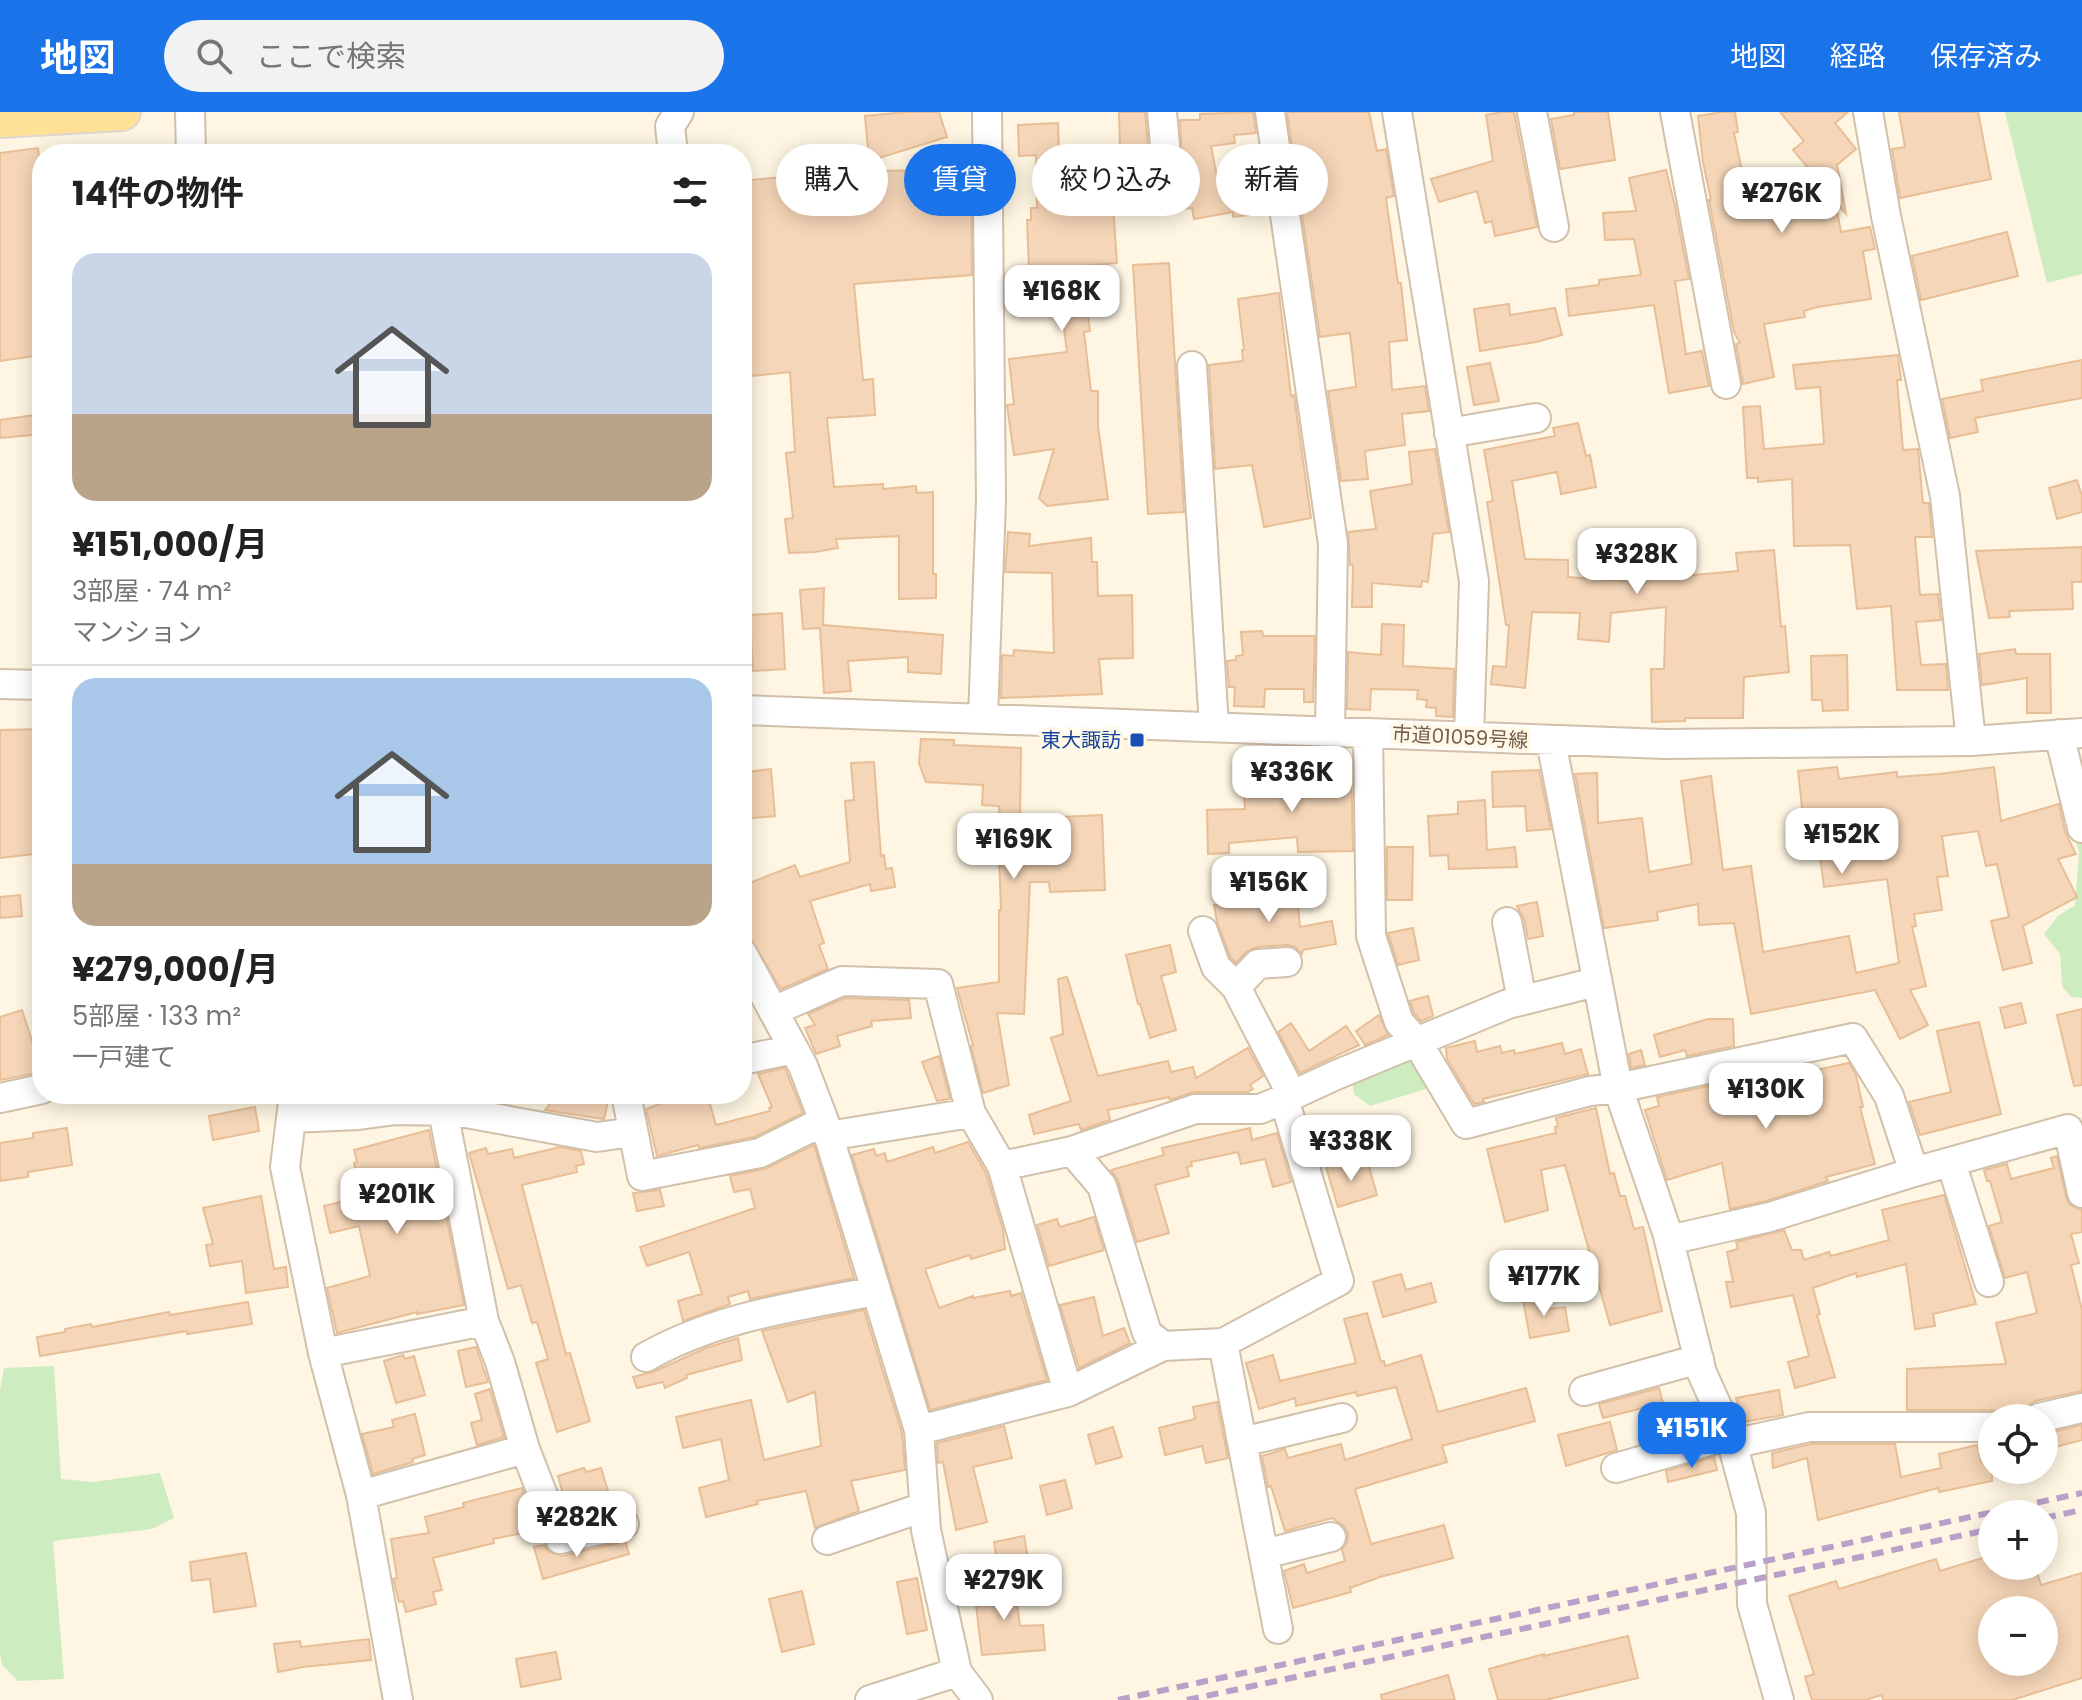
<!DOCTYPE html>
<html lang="ja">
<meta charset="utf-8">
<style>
:root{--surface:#fff;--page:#f2f2f2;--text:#222;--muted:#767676;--line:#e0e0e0;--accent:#1a73e8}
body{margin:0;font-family:Poppins,"Noto Sans JP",sans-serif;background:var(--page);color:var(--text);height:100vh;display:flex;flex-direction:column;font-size:30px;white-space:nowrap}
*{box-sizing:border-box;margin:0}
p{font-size:26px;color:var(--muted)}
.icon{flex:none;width:44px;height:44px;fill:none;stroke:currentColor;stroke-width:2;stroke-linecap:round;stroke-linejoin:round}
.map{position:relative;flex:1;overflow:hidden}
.panel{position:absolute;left:32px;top:32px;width:720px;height:960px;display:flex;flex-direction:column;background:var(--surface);border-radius:32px;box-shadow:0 4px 20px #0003}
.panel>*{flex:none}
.hud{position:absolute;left:776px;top:32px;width:760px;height:72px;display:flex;gap:16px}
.fabs{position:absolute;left:1978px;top:1292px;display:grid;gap:16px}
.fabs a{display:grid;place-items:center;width:80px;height:80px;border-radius:50%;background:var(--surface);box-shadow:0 4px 20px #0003;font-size:40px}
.price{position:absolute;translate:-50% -68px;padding:0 18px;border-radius:16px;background:#fff;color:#222;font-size:26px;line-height:52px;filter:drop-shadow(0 2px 4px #0008)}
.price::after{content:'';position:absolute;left:50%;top:48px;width:24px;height:18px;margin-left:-12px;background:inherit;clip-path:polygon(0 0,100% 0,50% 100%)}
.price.active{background:var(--accent);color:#fff}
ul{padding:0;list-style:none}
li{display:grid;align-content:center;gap:16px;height:424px;padding:0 40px}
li+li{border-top:2px solid var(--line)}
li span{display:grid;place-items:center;height:248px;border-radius:24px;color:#555}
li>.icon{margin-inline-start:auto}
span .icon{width:144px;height:144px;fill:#fffc;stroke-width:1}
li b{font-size:34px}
h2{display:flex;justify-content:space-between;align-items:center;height:96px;padding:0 40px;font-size:34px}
.chip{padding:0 28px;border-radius:36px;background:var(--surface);box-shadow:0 4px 20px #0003;font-size:28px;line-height:72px}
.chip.active{background:var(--accent);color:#fff}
header{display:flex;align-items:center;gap:48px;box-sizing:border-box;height:112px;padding:0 40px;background:var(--accent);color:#fff}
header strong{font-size:38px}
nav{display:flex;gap:44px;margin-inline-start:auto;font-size:28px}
.search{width:560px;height:72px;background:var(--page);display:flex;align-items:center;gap:20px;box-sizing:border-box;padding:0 28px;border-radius:44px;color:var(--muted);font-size:30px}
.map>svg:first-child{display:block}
</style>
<header>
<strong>地図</strong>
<div class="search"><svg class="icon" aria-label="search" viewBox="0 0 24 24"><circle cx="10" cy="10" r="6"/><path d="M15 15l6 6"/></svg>ここで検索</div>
<nav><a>地図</a><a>経路</a><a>保存済み</a></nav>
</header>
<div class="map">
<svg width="2082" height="1588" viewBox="0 0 2082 1588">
<rect width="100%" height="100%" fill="#fef5e2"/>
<!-- green -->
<path fill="#cdecbf" d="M2005 0H2082V162L2047 171Z
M2082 700V886L2071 885 2062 874 2060 842 2044 822 2058 804 2075 793 2079 740 2068 702Z
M1410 940 1436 974 1370 994 1354 982 1351 964Z
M54 1254 61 1367 93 1370 160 1361 174 1406 152 1417 53 1429 64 1567 18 1569 2 1553 0 1541V1279L4 1256Z"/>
<!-- building -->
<path fill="#f5d6b8" stroke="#e8be97" stroke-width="2" fill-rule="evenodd" d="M907 0H939L947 25 869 49 865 4Z
M1119 0H1145L1149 46 1158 59 1167 61 1176 57 1182 50 1180 8H1200V2L1253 0 1256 21 1234 23 1235 31 1211 34 1220 81 1264 77 1268 101 1233 105V100L1194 107 1192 96 1129 102 1123 38H1120Z
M1287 0H1369L1377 39 1386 37 1394 84 1386 86 1398 171H1401L1407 228 1389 230 1392 278 1425 274 1429 299 1402 302 1405 333 1365 339 1368 367 1341 369 1328 279 1356 275 1350 221 1320 225Z
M1502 0H1514L1537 115 1495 124 1492 109 1485 111 1477 79 1439 90 1431 67 1493 49 1486 3Z
M1574 0H1608L1615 48 1560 57 1551 7 1574 3Z
M1722 0H1735L1738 20 1734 21 1747 83 1819 69 1793 38 1804 29 1780 0H1848L1835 11 1856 37 1837 53 1846 102 1835 89 1841 120 1870 115 1875 137 1863 139 1871 187 1817 195 1804 199 1805 205 1764 212 1774 265 1743 272 1736 232 1740 231 1734 220 1709 88H1711L1703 50 1698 4Z
M1899 0H1978L1991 67 1900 86 1892 37 1905 35Z
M1058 11 1060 64H1071V96L1113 93 1117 151 1081 154 1090 219 1084 220 1091 279H1098V314L1108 387 1047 394 1039 386 1054 337 1014 343 1007 293 1014 292 1009 247 1067 240 1058 169 1043 171 1041 157 1029 158 1027 108H1031V96H1037L1036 43 1019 44 1018 13Z
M38 36 42 72V143L39 144 42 165V243L0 249V41Z
M971 57 972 163 854 172 863 268 873 267 875 303 827 306 834 375 883 372V377L916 374 917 381 933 380V462H936V486L899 487V424L836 427 838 436 815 440 789 441 785 407 793 406 786 341 795 340 790 260 751 264 742 171V69L834 60Z
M1666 58 1675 94 1689 167 1675 169 1686 242 1702 239 1709 274 1669 281 1654 193 1569 204 1566 177 1599 173V168L1641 163 1634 127 1605 128 1603 101 1636 99 1629 66Z
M2007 120 2018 164 1921 188 1912 144Z
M1169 151 1184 400 1148 402 1133 153Z
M1279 181 1291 284 1294 283 1311 406 1264 415 1252 353 1215 357 1209 253 1243 249 1242 238H1244L1238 187Z
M1509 192 1510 203 1555 196 1562 223 1536 230 1480 239 1474 197Z
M1898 243 1901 268H1897L1903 338 1918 337 1923 391H1929L1932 425H1915L1920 483 1938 482 1941 508 1916 510 1921 553 1946 552 1948 578H1897L1891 494 1857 497 1850 433 1794 434 1792 367 1758 370V366H1747L1743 295 1760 294 1764 337 1824 332 1820 275 1796 277 1793 253Z
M2082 248V286L1975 306 1978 320 1950 326 1942 287 1983 279 1981 268Z
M1490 251 1499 289 1474 293 1467 255Z
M42 302V322L0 326V308Z
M1578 311 1586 344 1590 343 1596 375 1561 382 1557 360 1512 369 1525 447 1568 448V465L1624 469 1623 461 1655 458 1653 423 1681 422 1683 464 1738 459 1736 441 1774 438 1781 515 1785 514 1789 560 1744 565 1743 606H1685V609L1652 610 1651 557H1664L1666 495 1611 501 1609 530 1578 527 1580 501 1532 500 1525 576 1491 572 1493 554 1506 555 1509 513H1506L1487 390 1493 389 1484 338 1555 324 1553 316Z
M1435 337 1449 420 1433 422 1428 470 1422 469 1421 475 1372 471V495H1352L1353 453H1350L1348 420 1376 417 1370 379 1412 372 1409 340Z
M2077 368 2082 384V400L2057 407 2049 376Z
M1008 420 1030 422 1029 434 1091 426 1092 450H1097L1098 484 1132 483 1133 546 1099 547 1102 582 1001 586 1002 543 1013 544 1014 538 1054 541 1052 461 1005 460Z
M2082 435V470H2072L2073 497 2009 499 2010 505 1989 506 1976 439Z
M824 476 823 513 943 523 941 562 908 560V545L848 549 851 579 824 581 820 516 803 517 800 478Z
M782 501 785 557 753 559 750 503Z
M1382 512 1404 513 1403 554 1454 557 1453 605 1436 604V596L1426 595 1427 588 1417 587 1418 578 1371 577 1370 598 1347 597 1348 540 1381 543Z
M1262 519 1263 524H1315L1313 590H1304V577H1265L1264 595 1234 594 1235 575H1229L1227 549 1236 548V544L1243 543 1241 520Z
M2015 537 2016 542H2050L2051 601H2027V566L1982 573 1979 542Z
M1847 543 1848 598 1823 599 1822 588H1812L1811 544Z
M42 617V741L0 746V618Z
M921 627 954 628V633L1021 636 1020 707 1102 703 1105 778 1050 780 1049 770H1030L1024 902 997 901 1009 973 983 981 971 934 973 933 957 876 999 870V798H1001L999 744H1003L999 694 982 693 983 673 926 670 919 651Z
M1335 648H1351L1353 739 1298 740 1297 725 1229 731V741L1208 742 1207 698 1245 697 1244 681 1295 677 1294 657 1336 655Z
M874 650 881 744 884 743 886 757 892 756 895 775 871 779 870 772 810 789 824 831 819 833 828 857 781 877 751 827 742 800V774L795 753 800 765 850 750 845 689 854 688 851 651Z
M1837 655 1839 667 1897 660V665L1939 662 1994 655 2001 709 2059 692 2065 720 2076 742 2058 747 2077 785 2023 814 2032 851 2003 858 1991 809 2009 805 1997 752 1986 754 1978 719 1942 724 1948 764 1937 765 1942 798 1914 802 1916 814 1912 815 1926 874 1910 878 1928 913 1900 927 1875 878 1751 902 1734 811 1699 813 1698 792 1657 800 1658 808 1604 816 1575 662 1597 661 1598 711 1642 706 1649 760 1692 752 1681 669 1711 664 1723 758 1751 754 1763 840 1849 824 1856 861 1899 851 1887 767 1824 775 1819 736 1814 737 1813 722 1805 723 1798 659Z
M771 657 775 704 742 707V672H748L747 660Z
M1539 658 1551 717 1527 719 1525 694 1493 695 1492 660Z
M1485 688 1487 738 1515 735 1517 755 1449 757 1448 743 1430 744 1428 704 1458 702V690Z
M1387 735H1413L1412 788H1387Z
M1296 773 1300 815 1332 809 1336 832 1303 838 1302 842 1295 835 1287 833 1257 835 1246 840 1236 851 1231 846 1217 810 1214 793 1265 785 1264 777Z
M20 783 22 804 0 806V785Z
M1537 790 1543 824 1528 827 1524 807 1517 794Z
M1413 816 1419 848 1398 853 1388 821Z
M1170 833 1176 860 1161 864 1176 918 1150 926 1140 892H1138L1126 843Z
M1067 865 1098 964 1168 949 1171 960 1193 955 1196 966 1248 936 1263 964 1250 973 1253 977 1248 980H1194L1170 988 1169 985 1108 998 1110 1008 1081 1018 1079 1012 1034 1022 1029 1003 1071 989 1051 926 1063 922 1058 867Z
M1428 884 1433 904 1421 909 1414 901 1410 889Z
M845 886 909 888 911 906 871 909 872 914 837 924 840 934 816 942 805 916 815 913 808 902Z
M2021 891 2026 911 2005 916 2000 896Z
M2082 897V973L2074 974 2057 903Z
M22 898 34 935 42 933V960L0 968V905Z
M1379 903 1388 923 1365 933 1356 919Z
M1708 907H1733L1734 934 1687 944 1685 938 1660 945 1654 923Z
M1979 910 2001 1002 1920 1023 1909 990 1951 980 1937 919Z
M1291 911 1309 939 1346 914 1359 933 1300 961 1278 920Z
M1475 929 1477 940 1500 934 1502 941 1514 938 1515 942 1562 931 1565 942 1581 937 1588 962 1483 987 1484 990 1474 992 1447 947 1446 936Z
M1641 938 1645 953 1631 956 1629 942Z
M939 944 950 987 937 989 922 950Z
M1849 951 1856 963 1863 995H1860L1875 1052 1826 1065 1828 1069 1766 1089 1730 1097 1722 1051 1667 1068 1645 998 1659 994 1657 985 1810 952 1812 959Z
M785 956 803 1001 754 1025 699 1036 698 1033 657 1044 646 997 682 984 707 982 716 1013 770 999 769 996 772 995 758 962Z
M558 982H575L608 989 604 1007 545 998Z
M255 995 259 1019 213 1028 209 1004Z
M1596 996 1610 1062 1614 1061 1620 1084H1625L1634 1117 1643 1115 1662 1199 1610 1213 1565 1053 1541 1058 1548 1098 1505 1110 1487 1037 1556 1021 1555 1015 1558 1014 1556 1006Z
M67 1016 72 1053 28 1060V1065L0 1069V1031L33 1026V1021Z
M1250 1016 1252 1028 1277 1021 1291 1070 1273 1075 1265 1047 1241 1052 1238 1040 1191 1050 1192 1054 1187 1055 1189 1064 1155 1073 1169 1121 1137 1130 1118 1069 1111 1058 1164 1043 1162 1036Z
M429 1018 464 1193 417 1202V1200L337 1221 327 1176 370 1164 359 1114 330 1121 324 1094 361 1085 354 1051 357 1050 354 1038Z
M968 1030 986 1061 1003 1118 1005 1137 971 1147 970 1143 925 1157 939 1196 973 1184V1186L1010 1179 1011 1184 1021 1181 1047 1268 930 1298 852 1043 874 1037 876 1044 885 1041 887 1050 933 1035 935 1041Z
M814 1033 854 1166 750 1187 748 1179 728 1185 730 1192 683 1209 678 1189 702 1182 689 1140 647 1154 640 1135 755 1096 750 1077 734 1080 730 1064 767 1056Z
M560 1035 581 1039 584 1052 576 1054 577 1060 522 1073 566 1242 570 1241 590 1309 557 1320 536 1251 548 1247 537 1210 532 1211 521 1173 508 1177 469 1041 486 1036 488 1042 512 1037 514 1046Z
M2057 1044 2066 1085 2070 1093 2082 1098V1120L2071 1122 2079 1151 2071 1153 2082 1198V1279L2035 1289 2026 1296 2006 1301 1992 1298H1907V1257L2006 1252 1996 1211 2037 1201 2027 1160 2005 1166 1989 1114 2002 1110 1990 1069H1987L1984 1058 2007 1052 2011 1067 2054 1056 2051 1046Z
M1349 1048 1351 1056 1368 1051 1377 1083 1338 1095 1326 1055Z
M660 1078 664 1094 637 1099 633 1081Z
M1944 1083 1976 1192 1933 1202 1935 1214 1915 1217 1906 1152 1857 1165 1856 1161 1813 1176 1820 1202 1817 1203 1835 1265 1795 1276 1788 1250 1809 1244 1793 1183 1731 1195 1726 1170H1733L1727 1140 1738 1137 1736 1130 1784 1118 1792 1138H1801L1804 1148 1829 1140 1831 1144 1889 1128 1882 1098Z
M261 1084 274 1157 286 1155 288 1175 246 1181 242 1149 210 1154 206 1133 213 1132 203 1096Z
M1094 1105 1104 1138 1049 1154 1037 1113 1057 1107 1060 1115Z
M1401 1162 1406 1178 1431 1171 1436 1190 1383 1205 1373 1170Z
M1546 1184 1549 1197 1565 1195 1569 1219 1530 1226 1523 1188Z
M1094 1185 1103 1224 1124 1216 1130 1231 1079 1256 1060 1193Z
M248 1190 252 1212 187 1222V1219L40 1244 37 1225 65 1220V1217L91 1212 92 1215 169 1200 170 1203Z
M864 1198 902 1321 905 1358 851 1369 859 1399 815 1416 806 1379 757 1389 758 1392 706 1405 699 1376 729 1368 721 1327 683 1336 676 1305 751 1288 764 1348 821 1334 815 1280 788 1290 762 1219Z
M1367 1201 1381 1250 1384 1249 1385 1254 1421 1243 1438 1300 1526 1276 1535 1309 1442 1334 1447 1350 1355 1377 1371 1432 1444 1413 1453 1446 1380 1465 1350 1476 1351 1480 1293 1496 1284 1459 1304 1452 1307 1461 1345 1449 1342 1438 1347 1430 1348 1422 1344 1414 1332 1406 1285 1419 1271 1374 1268 1375 1262 1344 1285 1337 1288 1346 1341 1332 1345 1348 1412 1327 1396 1275 1357 1284 1356 1280 1296 1294 1295 1286 1259 1297 1246 1251 1273 1243 1280 1269 1356 1251 1344 1207Z
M738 1226 742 1248 686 1263 687 1266 665 1276 663 1270 637 1276 633 1265 653 1260 706 1236Z
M476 1235 488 1270 466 1275 458 1239Z
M403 1243 405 1247 414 1244 425 1283 396 1291 384 1249Z
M1659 1276 1663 1291 1603 1306 1599 1292Z
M490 1277 504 1325 477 1333 471 1311 482 1308 475 1282Z
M1779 1278 1783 1303 1743 1310 1736 1286Z
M1217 1290 1228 1346 1206 1351 1202 1334 1165 1343 1159 1316 1195 1307 1193 1295Z
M1696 1290 1705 1313 1660 1326 1653 1301Z
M415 1302 425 1343 412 1347 413 1350 373 1362 362 1322 394 1315 392 1308Z
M1610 1310 1617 1338 1566 1354 1558 1323Z
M2082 1313V1328L2044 1338V1322Z
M1004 1314 1012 1346 973 1355 987 1410 956 1418 943 1350 938 1351 937 1331Z
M1113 1315 1122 1345 1096 1352 1088 1323Z
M1811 1332H1895L1901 1365 1941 1356 1939 1342 1977 1333 1981 1350 1992 1348V1369L1939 1380 1938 1376 1818 1408 1807 1346 1773 1356 1772 1341Z
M1714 1345 1717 1358 1668 1370 1666 1359Z
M584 1356 586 1360 601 1356 608 1379 576 1389 575 1383 564 1386 558 1364Z
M1065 1368 1072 1396 1047 1403 1040 1374Z
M522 1376 533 1419 493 1427 494 1431 433 1446 442 1478 433 1480 436 1492 406 1500 403 1489 399 1490 394 1470 393 1467 397 1466 391 1427 429 1421 425 1405 464 1395 463 1391Z
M1024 1424 1029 1452 998 1458 994 1430Z
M625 1429 629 1442 543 1467 534 1435 544 1433 549 1440 563 1444Z
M246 1441 256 1494 214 1500 210 1467 192 1469 190 1450Z
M1992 1443V1454H2035L2041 1473 2082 1461V1566L2012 1588H1883L1882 1583 1865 1588H1812L1805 1565 1814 1562 1789 1484 1836 1469 1839 1477 1936 1447 1940 1459ZM1992 1498H2044V1550H1992Z
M917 1466 927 1518 907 1522 897 1470Z
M1014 1470 1020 1514 1043 1513 1045 1538 982 1543 974 1476Z
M802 1479 814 1532 782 1540 769 1487Z
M1628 1524 1638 1566 1545 1588H1498L1489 1557 1544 1542V1544Z
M369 1527 371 1548 303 1555 278 1560 274 1532 300 1529 301 1535Z
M556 1540 561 1567 521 1575 516 1547Z
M1448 1563 1455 1588H1382L1381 1583Z"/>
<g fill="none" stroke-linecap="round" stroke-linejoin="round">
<!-- minor casing -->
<g stroke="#d1c0ab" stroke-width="32">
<path id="minor" d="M190 0 191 42
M1162 0 1166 44
M1270 0 1333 432 1330 619
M1397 0 1474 469 1469 624
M1532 0 1554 115
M1675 0 1726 272
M1868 0 1886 104 1945 384 1971 629
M673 42 670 14 679 0
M1192 254 1214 615
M1449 321 1536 306
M0 572 42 573
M742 598 1665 632 1971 629 2082 621
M983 606 991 388 987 0
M1368 621 1371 824 1399 910 1417 930 1466 1012 1590 979 1618 976 1853 926 1889 984 1914 1060 2068 1017 2082 1081
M2059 622 2082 716
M1551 629 1618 976 1667 1120 1702 1261 1730 1323 1751 1401 1752 1492 1779 1588
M1507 810 1522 888
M1203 819 1216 855 1236 875 1292 983
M742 841 803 954 824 1009 919 1318 926 1418 957 1560 978 1588
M1236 875 1258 852 1287 850
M773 899 842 869 938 872 971 1001
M742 948 794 937
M294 982 285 1055 323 1241 361 1383 398 1588
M626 982 642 1064 760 1041 824 1009
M0 986 42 977
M1284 987 1336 963 1508 892 1596 870
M443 999 484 1209 500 1250 525 1337 560 1427 624 1412
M291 1006 359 1003 396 998 455 999 597 1025 633 1020
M828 1024 971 1001 1002 1054 1068 1280 1163 1234
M1072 1039 1102 1074 1147 1221 1163 1234 1223 1231 1278 1517
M1951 1050 1989 1170
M1002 1054 1072 1039 1195 997H1260L1284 987 1339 1169 1223 1231
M1669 1128 1770 1105 1914 1060
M323 1241 484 1209
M646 1245C716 1205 797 1194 876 1179
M1584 1279 1699 1247
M2039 1306 2082 1296
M919 1318 1068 1280
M1242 1330 1342 1306
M1732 1332 1809 1315H1992
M1616 1356 1730 1323
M361 1383 525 1337
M827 1428 924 1395
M1264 1442 1331 1425
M870 1588 957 1560"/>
</g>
<!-- major casing -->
<g stroke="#ded8d3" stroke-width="40">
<path id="major" d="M0 7 122 0"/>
</g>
<!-- minor -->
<use href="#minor" stroke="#fff" stroke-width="28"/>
<!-- major -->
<use href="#major" stroke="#ffe297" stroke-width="36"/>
<!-- rail -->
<path stroke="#b9a0c8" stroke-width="6" stroke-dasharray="12 8" stroke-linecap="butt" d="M2044 1406 2082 1398
M1118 1588 2082 1381
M1187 1588 1992 1417"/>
</g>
<!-- markers -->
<rect fill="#1a4fb4" stroke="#fff9e9" stroke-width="3" x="1129" y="620" width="16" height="16" rx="4"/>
<g text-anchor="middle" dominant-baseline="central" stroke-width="8" stroke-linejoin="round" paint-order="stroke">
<!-- street labels -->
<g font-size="20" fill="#775c47" stroke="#fff9e9">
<text transform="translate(1460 625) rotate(3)">市道01059号線</text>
</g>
<!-- transit labels -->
<g font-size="20" fill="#164399" stroke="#fff9e9" text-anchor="end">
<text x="1121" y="628">東大諏訪</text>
</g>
</g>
</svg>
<div class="fabs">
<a><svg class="icon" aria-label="locate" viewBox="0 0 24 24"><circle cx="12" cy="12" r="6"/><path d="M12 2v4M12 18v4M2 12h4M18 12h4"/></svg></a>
<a>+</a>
<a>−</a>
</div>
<b class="price" style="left:1782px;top:123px">¥276K</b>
<b class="price" style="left:1062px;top:221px">¥168K</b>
<b class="price" style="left:1637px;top:484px">¥328K</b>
<b class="price" style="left:1292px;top:702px">¥336K</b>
<b class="price" style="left:1842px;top:764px">¥152K</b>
<b class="price" style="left:1014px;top:769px">¥169K</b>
<b class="price" style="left:1269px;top:812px">¥156K</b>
<b class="price" style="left:1766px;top:1019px">¥130K</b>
<b class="price" style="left:1351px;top:1071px">¥338K</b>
<b class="price" style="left:397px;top:1124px">¥201K</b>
<b class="price" style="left:1544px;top:1206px">¥177K</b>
<b class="price active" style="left:1692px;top:1358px">¥151K</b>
<b class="price" style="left:577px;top:1447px">¥282K</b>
<b class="price" style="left:1004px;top:1510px">¥279K</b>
<div class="hud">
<a class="chip">購入</a>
<a class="chip active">賃貸</a>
<a class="chip">絞り込み</a>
<a class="chip">新着</a>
</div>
<section class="panel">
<h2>14件の物件<svg class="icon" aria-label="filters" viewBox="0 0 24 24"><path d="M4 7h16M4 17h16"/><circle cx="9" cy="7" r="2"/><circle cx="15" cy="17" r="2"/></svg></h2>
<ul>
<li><span style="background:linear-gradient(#c9d6e8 65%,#b9a48a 0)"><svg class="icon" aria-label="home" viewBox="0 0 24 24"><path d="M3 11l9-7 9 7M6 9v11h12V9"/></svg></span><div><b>¥151,000/月</b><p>3部屋 · 74 m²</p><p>マンション</p></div></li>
<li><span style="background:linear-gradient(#a9c7e8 75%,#b9a48a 0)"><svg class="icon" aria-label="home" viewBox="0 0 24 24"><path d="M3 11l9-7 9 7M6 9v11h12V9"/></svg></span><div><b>¥279,000/月</b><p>5部屋 · 133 m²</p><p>一戸建て</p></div></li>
</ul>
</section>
</div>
